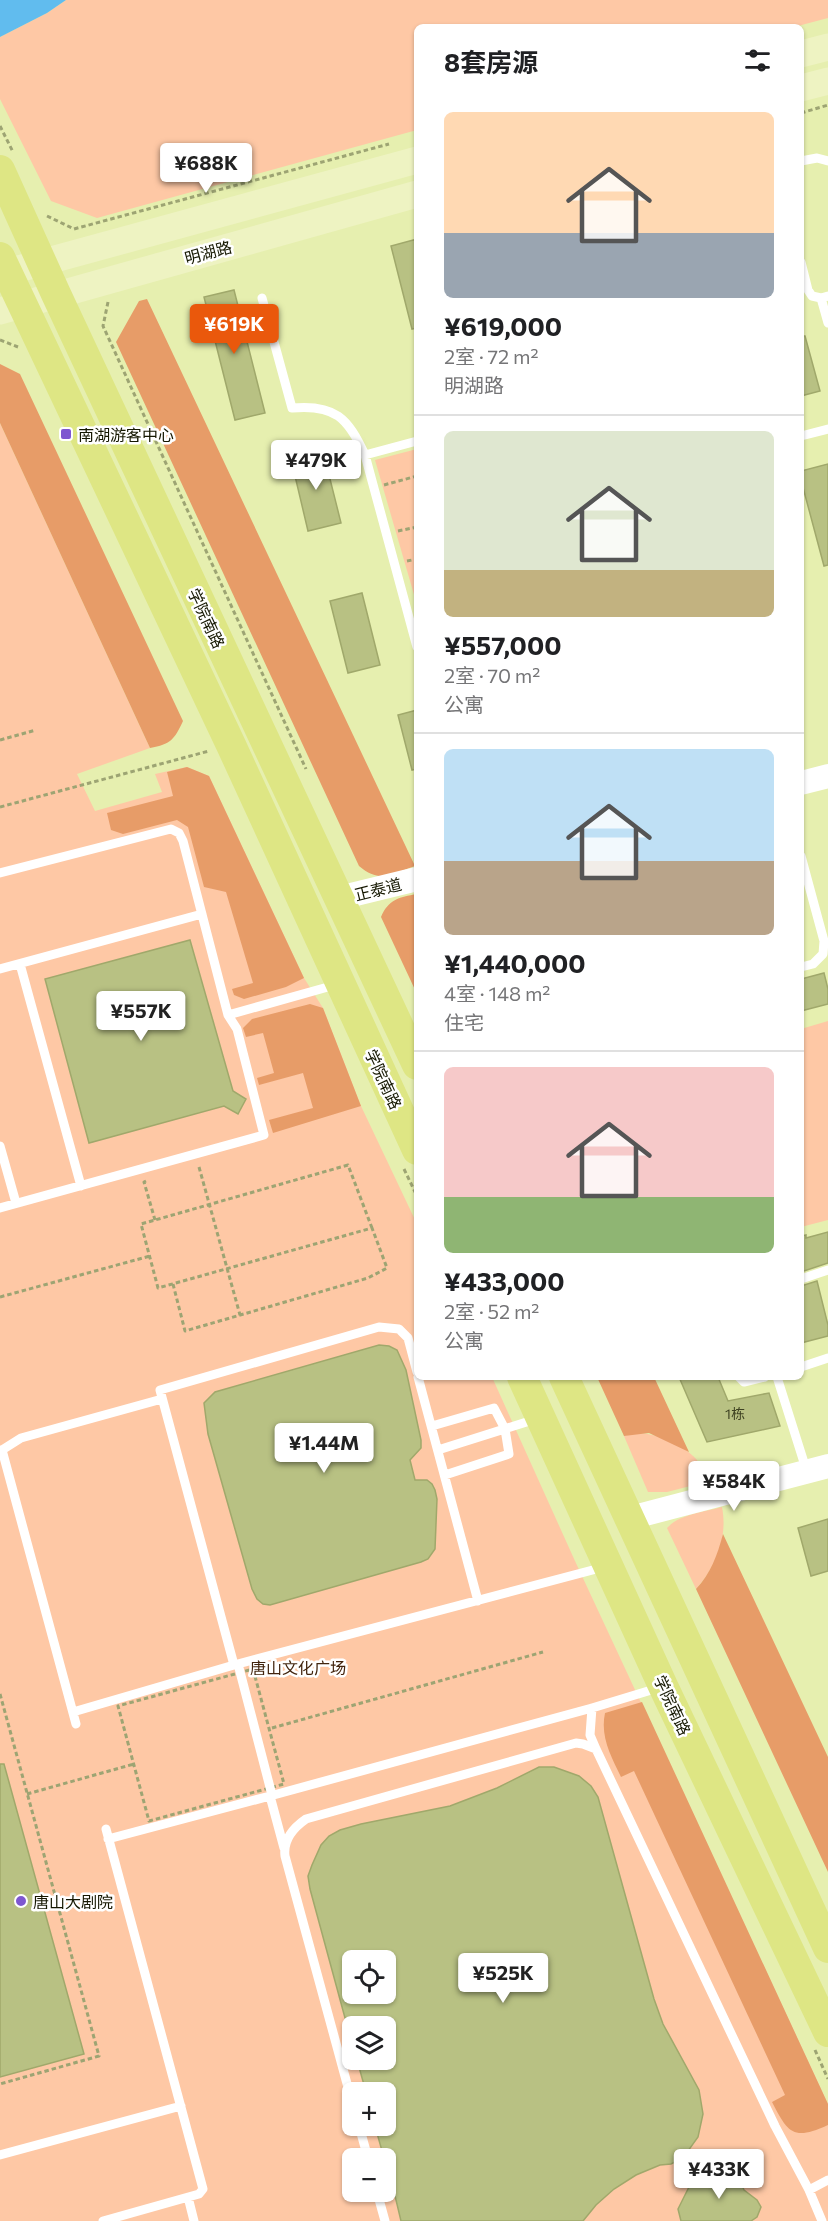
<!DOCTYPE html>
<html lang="zh">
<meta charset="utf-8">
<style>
:root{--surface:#fff;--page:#f2f2f2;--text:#202124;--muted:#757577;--line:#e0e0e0;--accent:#ea580c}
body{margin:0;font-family:Commissioner,"Noto Sans SC",sans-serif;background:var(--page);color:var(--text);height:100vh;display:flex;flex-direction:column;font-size:22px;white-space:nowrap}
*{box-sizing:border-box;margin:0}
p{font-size:20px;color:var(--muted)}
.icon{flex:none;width:33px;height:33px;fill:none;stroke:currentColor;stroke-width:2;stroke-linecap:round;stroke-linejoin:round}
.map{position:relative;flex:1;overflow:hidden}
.side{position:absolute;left:414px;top:24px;width:390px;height:1356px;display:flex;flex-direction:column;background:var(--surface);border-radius:9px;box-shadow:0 2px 4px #0004}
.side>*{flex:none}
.buttons{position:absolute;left:342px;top:1950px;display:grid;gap:12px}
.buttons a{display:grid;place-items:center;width:54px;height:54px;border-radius:9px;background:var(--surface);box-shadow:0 2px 4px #0004;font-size:30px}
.price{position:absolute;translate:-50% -51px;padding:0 14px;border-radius:6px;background:#fff;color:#222;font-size:20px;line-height:39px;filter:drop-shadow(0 2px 3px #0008)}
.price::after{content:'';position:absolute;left:50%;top:36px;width:18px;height:14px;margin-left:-9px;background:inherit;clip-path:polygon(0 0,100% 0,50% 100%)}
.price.selected{background:var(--accent);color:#fff}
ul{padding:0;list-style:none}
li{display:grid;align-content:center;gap:12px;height:318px;padding:0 30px}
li+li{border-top:2px solid var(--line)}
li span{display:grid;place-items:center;height:186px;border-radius:9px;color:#555}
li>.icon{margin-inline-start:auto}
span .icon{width:108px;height:108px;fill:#fffc;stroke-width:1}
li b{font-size:26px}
h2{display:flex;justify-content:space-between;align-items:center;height:72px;padding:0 30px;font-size:26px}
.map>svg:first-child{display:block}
</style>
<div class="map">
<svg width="828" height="2221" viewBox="0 0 828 2221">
<rect width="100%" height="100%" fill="#e6efaf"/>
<!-- green -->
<path fill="#fec8a5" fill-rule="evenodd" d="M66 0H828V18L794 27H417V130L97 218 51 201 0 99V37L47 13Z
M0 423 150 748 77 774 95 811 162 792 155 774 187 767 209 776 304 978 323 1008 361 1106 417 1224V1377H492L575 1561 828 2104V2221H0ZM352 1960H386V1994H352ZM352 2026H386V2060H352ZM352 2092H386V2126H352ZM352 2158H386V2192H352Z
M417 449V605L375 460Z
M828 1021V1220L801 1227V1029Z
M636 1433C656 1433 683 1444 697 1460 701 1466 703 1475 706 1482L667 1492H648L624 1436Z
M722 1507C728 1537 716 1567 696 1589L667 1528C680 1514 704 1512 722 1507Z"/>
<!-- forest -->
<path fill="#e79c68" d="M147 299 415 866C392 874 380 884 359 866L116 342 139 301Z
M0 364 20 374 183 721C174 740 171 744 150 748L0 423Z
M187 767 209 776 304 978 286 987 244 999 234 995 232 989 253 983 226 892 204 887 188 827 177 820 123 834 111 830 107 813 173 796 167 772Z
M417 894V994L381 917C388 900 399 897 417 894Z
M310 1004 323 1008 361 1106 273 1133 269 1120 313 1108 303 1073 259 1085 257 1078 274 1073 263 1033 246 1037 243 1028 252 1019Z
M597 1377H654L689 1452 649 1433 624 1436Z
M723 1534 828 1757V1872L696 1589C711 1573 717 1556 723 1534Z
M642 1702 828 2104V2125C793 2141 788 2133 772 2102L785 2095 634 1771 621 1777C611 1756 600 1737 605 1713Z"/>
<!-- water -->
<path fill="#61bcee" d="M0 0H66L47 13 0 37Z"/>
<!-- building -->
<path fill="#b8c183" stroke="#a0a86b" stroke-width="1.5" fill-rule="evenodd" d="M417 239V328L412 329 391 246Z
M234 290 265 413 235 420 204 297Z
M801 336H805L820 391 801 396Z
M323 451 341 523 308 531 291 459Z
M828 464V565L824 566 801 480V471Z
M362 593 380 665 348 673 330 601Z
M417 710V769L412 770 398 715Z
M190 940 233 1091 246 1099 238 1114 224 1106 89 1143 45 979Z
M824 973 828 989V1004L801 1011V979Z
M828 1232V1263L801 1272V1236L806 1235V1238Z
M817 1281 828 1325V1336L801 1343V1286Z
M379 1345 389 1346 397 1350 406 1370 421 1440V1448L410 1460 415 1480H427L432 1484 435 1490 437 1499 435 1549 428 1559 421 1562 270 1605 263 1604 257 1599 252 1589 208 1434 204 1403 215 1392Z
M679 1377H718L728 1401 769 1393 780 1426 707 1442Z
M828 1519V1571L811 1576 798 1528Z
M0 1764H4L84 2054 0 2077Z
M539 1767H554L579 1776 591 1786 598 1797 654 1999 663 2024 699 2090 703 2114 698 2137 683 2158 671 2164 660 2165 636 2175 614 2189 596 2205 583 2221H401L386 2158H384L375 2126H386V2092H366L357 2060H386V2026H352L348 2029 310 1889 308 1876 312 1865 321 1845 329 1836 340 1830 361 1824 450 1806 497 1788ZM352 1960H386V1994H352Z
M718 2168H726L737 2174 744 2190 757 2200 761 2207 757 2217 751 2221H681L678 2209 689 2187Z"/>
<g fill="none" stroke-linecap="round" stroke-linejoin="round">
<!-- path -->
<path stroke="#9da473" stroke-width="3" stroke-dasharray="4.5 3" stroke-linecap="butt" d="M801 113 828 105
M0 126 13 152
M47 216 74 229 389 144
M108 302 103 326 306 769
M0 340 18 347
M384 485 417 476
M398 531 417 527
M407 561 417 559
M0 740 36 730
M0 807 209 751
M199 1167 240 1315
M404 1169 417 1196
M146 1181 144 1182 155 1220
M173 1284 185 1331 368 1278 387 1268 372 1228 158 1288 141 1224 348 1165 372 1228
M0 1297 150 1256
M253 1669 284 1784 149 1821 118 1706Z
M0 1694 99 2056 0 2084
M272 1728 543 1652
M27 1794 134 1764
M815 2050 828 2079"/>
<!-- service -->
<path stroke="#fff" stroke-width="9" d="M801 161 817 158 828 161
M801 262 808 290 812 296 821 298
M828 296 821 298 828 323
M262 298 292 408C335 404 348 418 365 455L417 647
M801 436 828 429
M365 455 417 441
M801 856 824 941 823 954 813 964 801 967
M0 873 171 829 179 833 183 841 228 1015 335 985
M20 964 81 1186
M0 969 202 914
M0 1146 16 1203
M0 1208 264 1135 237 1029 228 1015
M801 1279 828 1270
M801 1367 828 1358
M417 1372 408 1338 399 1329 379 1327 160 1390 234 1665 604 1567
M418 1377 478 1601
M739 1377 744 1382 765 1377
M777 1377 807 1472
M432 1426 494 1408 505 1429 509 1454 445 1475
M0 1450H2L76 1724
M2 1450 21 1438 162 1399
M438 1450 536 1419
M238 1664 272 1795
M592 1708 590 1735 596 1749 775 2126 809 2190 822 2221
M73 1712 234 1665
M108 1839 270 1796
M284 1848 270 1796 592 1708 658 1688
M352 2102 285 1856C283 1840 293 1828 306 1819L576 1743 583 1744 596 1749
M359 2126 368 2158
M0 2155 181 2106
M809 2190 828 2180
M377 2192 385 2221
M188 2197 194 2221
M103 2221 199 2194 203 2189 106 1829"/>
<!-- tertiary -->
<path stroke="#fff" stroke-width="24" d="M801 783 828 776
M339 898 417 879
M630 1518 828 1466"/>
<!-- secondary -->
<path stroke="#eef3c2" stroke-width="27" d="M801 54 828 47
M801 88 828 81
M0 274 417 160
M0 311 417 194"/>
<!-- primary -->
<path stroke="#dee684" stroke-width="30" d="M0 170 56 294 417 1065
M0 257 231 745 417 1150
M522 1377 663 1686 828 2032
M564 1377 828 1948"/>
</g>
<!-- markers -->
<g fill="#7e57d0" stroke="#fff" stroke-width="2">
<rect x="60" y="428" width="12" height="12" rx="3"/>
<circle cx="21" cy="1901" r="6"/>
</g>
<g text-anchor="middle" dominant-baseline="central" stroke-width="5" stroke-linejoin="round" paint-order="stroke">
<!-- number labels -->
<g font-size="14" fill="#3e4222">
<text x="735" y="1413">1栋</text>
</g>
<!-- street labels -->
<g font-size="16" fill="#151701" stroke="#fff">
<text transform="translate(208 252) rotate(-15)">明湖路</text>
<text transform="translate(207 618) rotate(65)">学院南路</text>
<text transform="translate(378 889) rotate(-14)">正泰道</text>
<text transform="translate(384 1079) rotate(65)">学院南路</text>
<text transform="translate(673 1705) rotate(65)">学院南路</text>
</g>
<!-- poi labels -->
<g font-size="16" fill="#151701" stroke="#fff" text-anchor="start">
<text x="78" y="434">南湖游客中心</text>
<text x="33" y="1901">唐山大剧院</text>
</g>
<!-- park labels -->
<g font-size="16" fill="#42240d" stroke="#fff">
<text x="298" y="1667">唐山文化广场</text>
</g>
</g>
</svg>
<div class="buttons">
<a><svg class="icon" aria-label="locate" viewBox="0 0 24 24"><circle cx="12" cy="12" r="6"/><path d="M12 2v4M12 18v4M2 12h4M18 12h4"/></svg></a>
<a><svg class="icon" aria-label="layers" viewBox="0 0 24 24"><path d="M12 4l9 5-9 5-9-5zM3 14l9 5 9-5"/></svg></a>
<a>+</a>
<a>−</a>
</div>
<b class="price" style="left:206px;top:194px">¥688K</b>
<b class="price selected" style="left:234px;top:355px">¥619K</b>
<b class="price" style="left:316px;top:491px">¥479K</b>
<b class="price" style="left:141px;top:1042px">¥557K</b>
<b class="price" style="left:324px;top:1474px">¥1.44M</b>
<b class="price" style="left:734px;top:1512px">¥584K</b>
<b class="price" style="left:503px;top:2004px">¥525K</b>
<b class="price" style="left:719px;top:2200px">¥433K</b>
<section class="side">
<h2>8套房源<svg class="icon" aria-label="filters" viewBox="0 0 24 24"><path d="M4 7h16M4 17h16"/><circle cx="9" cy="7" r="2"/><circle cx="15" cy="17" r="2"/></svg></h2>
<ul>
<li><span style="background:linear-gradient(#ffd9b3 65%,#9aa5b1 0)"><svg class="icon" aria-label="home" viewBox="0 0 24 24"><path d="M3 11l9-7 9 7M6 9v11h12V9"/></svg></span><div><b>¥619,000</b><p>2室 · 72 m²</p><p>明湖路</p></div></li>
<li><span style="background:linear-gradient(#dfe7d0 75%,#c2b280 0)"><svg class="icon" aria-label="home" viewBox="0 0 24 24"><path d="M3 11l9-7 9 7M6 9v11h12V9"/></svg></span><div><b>¥557,000</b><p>2室 · 70 m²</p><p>公寓</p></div></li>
<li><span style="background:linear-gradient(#bfe0f5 60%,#b9a48a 0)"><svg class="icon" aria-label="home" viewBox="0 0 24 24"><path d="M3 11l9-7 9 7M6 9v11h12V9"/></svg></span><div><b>¥1,440,000</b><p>4室 · 148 m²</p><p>住宅</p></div></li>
<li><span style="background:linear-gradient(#f6c9c9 70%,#8fb573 0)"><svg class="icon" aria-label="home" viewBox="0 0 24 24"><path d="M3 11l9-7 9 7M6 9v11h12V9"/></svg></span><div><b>¥433,000</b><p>2室 · 52 m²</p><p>公寓</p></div></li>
</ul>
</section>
</div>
